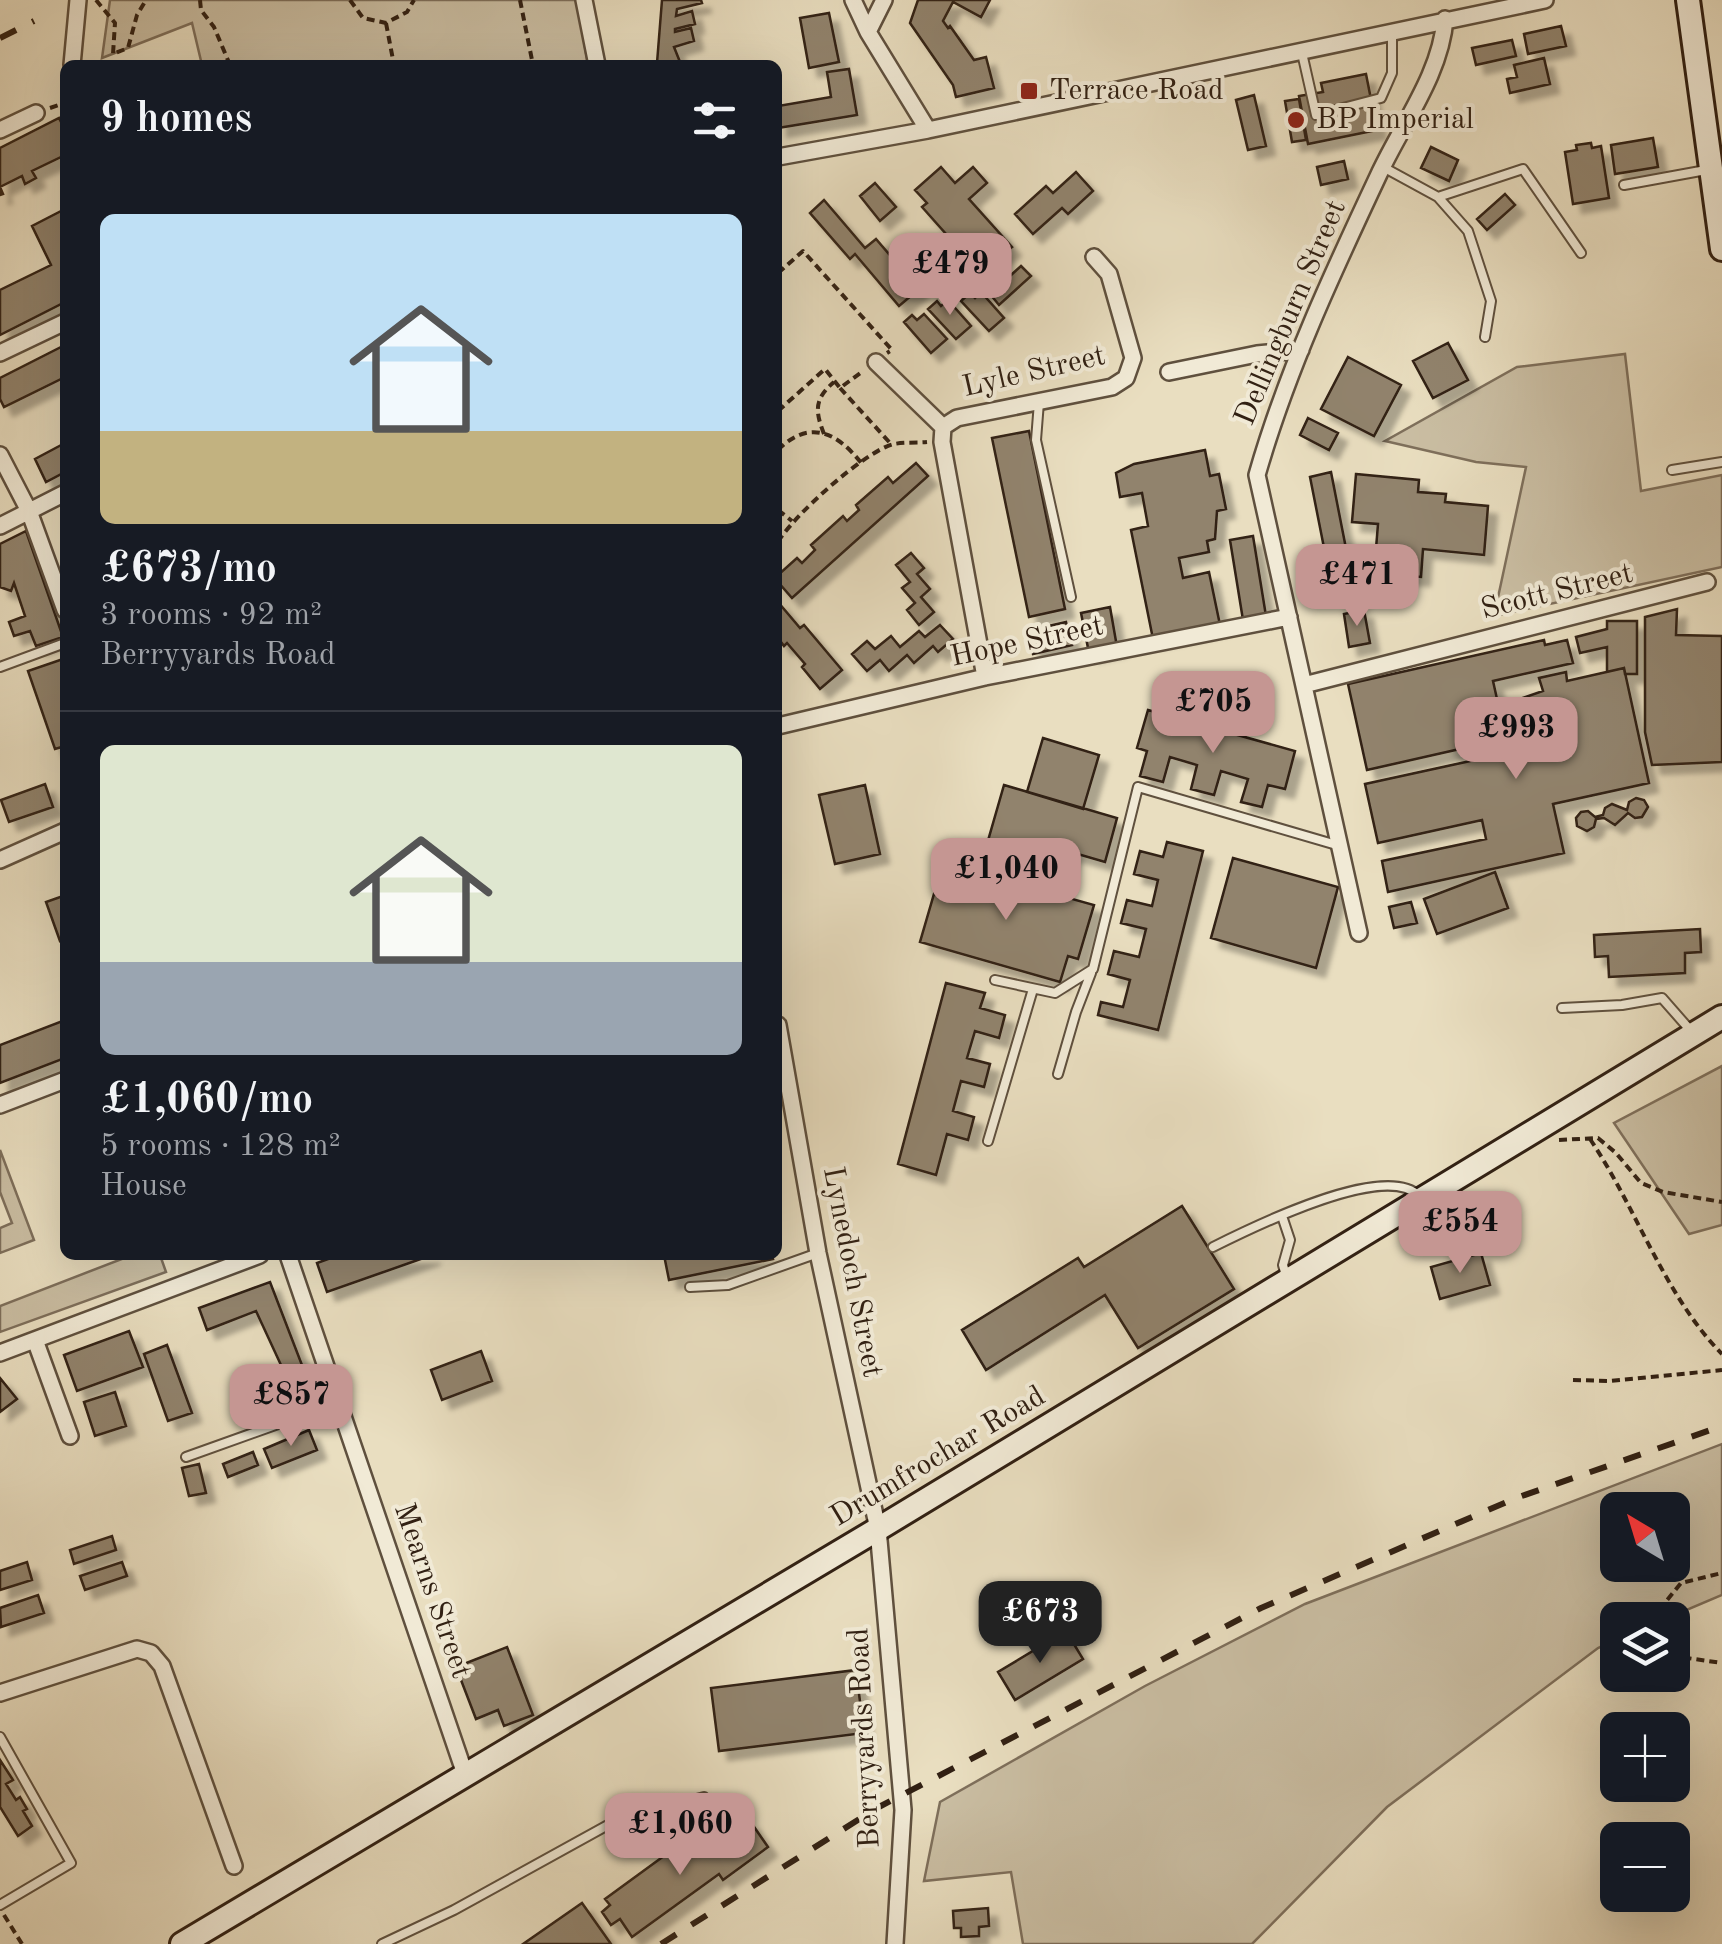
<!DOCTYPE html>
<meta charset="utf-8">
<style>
:root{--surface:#171b24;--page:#242831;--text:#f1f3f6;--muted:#9ea1a6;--line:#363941;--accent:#c59692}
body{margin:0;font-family:"Old Standard TT",serif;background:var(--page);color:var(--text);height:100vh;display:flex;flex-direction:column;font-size:38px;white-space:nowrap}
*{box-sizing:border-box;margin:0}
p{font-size:32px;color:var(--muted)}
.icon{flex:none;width:55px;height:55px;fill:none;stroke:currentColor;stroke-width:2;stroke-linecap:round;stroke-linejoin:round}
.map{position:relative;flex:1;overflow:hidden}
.details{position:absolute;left:60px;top:60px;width:722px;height:1200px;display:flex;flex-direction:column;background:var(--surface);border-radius:15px;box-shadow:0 10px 40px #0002}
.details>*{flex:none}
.needle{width:65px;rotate:322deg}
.fabs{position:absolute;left:1600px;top:1492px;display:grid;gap:20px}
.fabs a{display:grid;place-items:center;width:90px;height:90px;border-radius:15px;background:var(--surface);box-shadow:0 10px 40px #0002;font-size:50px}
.price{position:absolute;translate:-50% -85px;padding:0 22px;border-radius:20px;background:var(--accent);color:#111;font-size:32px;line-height:65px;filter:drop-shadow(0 2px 5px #0008)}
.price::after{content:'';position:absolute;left:50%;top:60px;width:30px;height:22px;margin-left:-15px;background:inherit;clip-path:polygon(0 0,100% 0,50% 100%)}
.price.current{background:#222;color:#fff}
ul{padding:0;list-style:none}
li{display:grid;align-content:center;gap:20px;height:530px;padding:0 40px}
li+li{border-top:2px solid var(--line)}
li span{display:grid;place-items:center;height:310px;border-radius:15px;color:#555}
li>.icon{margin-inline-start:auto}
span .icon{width:180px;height:180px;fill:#fffc;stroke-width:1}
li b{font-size:42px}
h2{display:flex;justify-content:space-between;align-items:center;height:120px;padding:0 40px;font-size:42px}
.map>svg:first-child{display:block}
</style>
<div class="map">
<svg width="1722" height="1944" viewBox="0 0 1722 1944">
<defs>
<filter id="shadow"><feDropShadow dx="9" dy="9" stdDeviation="2.5" flood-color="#0004"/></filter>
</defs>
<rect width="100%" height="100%" fill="#e9dec0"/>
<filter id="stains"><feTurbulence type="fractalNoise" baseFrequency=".002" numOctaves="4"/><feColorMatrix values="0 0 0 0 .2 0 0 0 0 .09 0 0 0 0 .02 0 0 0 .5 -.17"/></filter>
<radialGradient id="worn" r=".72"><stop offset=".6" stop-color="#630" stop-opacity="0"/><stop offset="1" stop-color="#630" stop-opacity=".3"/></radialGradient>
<!-- green -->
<path fill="#cabea3" stroke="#7e6f5b" stroke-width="2.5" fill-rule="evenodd" d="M110 0H577L588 65H202L192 23 102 58Z
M1625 354 1641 491 1722 475V567L1494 616 1526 467 1476 462 1385 441 1517 367Z
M1722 1066V1225L1689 1234 1614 1123Z
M0 1150 34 1240 0 1253V1228L12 1223 0 1192Z
M132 1255H160L166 1272 0 1332V1306Z
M1722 1444V1595L1663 1620H1618L1617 1639 1598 1648 1387 1807 1252 1944H1023L1011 1872 924 1881 940 1802 1145 1686 1305 1604ZM1672 1510V1565H1618V1510Z"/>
<!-- building -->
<path fill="#91836d" stroke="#312013" stroke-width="2.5" filter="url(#shadow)" d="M662 0H701L702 3 677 9 676 16 692 11 695 24 675 29V32L691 28 694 41 674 47 680 62 644 65 657 63Z
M918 0H990L981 17 953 2 943 21 948 28 950 26 974 60 986 57 994 88 956 97 953 85 910 23Z
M829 13 839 62 809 68 800 18Z
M1561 26 1566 46 1528 54 1524 34Z
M1512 40 1516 56 1476 65 1472 48Z
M1544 58 1550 84 1510 93 1507 79 1517 77 1514 65Z
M849 69 857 115 778 128V106L831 97 827 72Z
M1366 74 1377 130 1308 144 1299 96 1323 92 1321 83Z
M1254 95 1266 146 1248 150 1236 100Z
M1299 99 1306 140 1292 142 1285 101Z
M59 118 65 130V155L32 171 36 178 25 184 22 176 0 187 3 194 0 195V148Z
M1653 138 1658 167 1615 174 1611 145Z
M1591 143 1592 148 1601 146 1609 198 1573 204 1565 152 1577 150 1576 145Z
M1431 147 1458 160 1449 181 1421 168Z
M1344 161 1348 179 1321 185 1317 167Z
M941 167 955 183 973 167 987 183 969 199 1012 247 979 271 922 207 927 203 915 190Z
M1076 172 1093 191 1068 214 1062 208 1033 234 1015 214 1046 186 1053 193Z
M875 183 896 207 880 221 860 196Z
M1505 194 1515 205 1487 230 1477 219Z
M824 200 865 248 876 239 919 289 899 306 855 254 850 259 810 213Z
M65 209V302L0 335V290L51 265 32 226Z
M1021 266 1031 276 999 305 990 294Z
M981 292 1004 318 989 331 961 301 970 293 975 298Z
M948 300 971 326 956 339 928 309 937 301 941 306Z
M924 314 947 339 931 353 904 322 912 315 917 320Z
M1448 343 1468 380 1433 398 1413 361Z
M65 345V377L4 407 0 399V378Z
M1348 357 1401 385 1374 436 1321 409Z
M1308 418 1338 433 1329 450 1300 435Z
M1029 431 1065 609 1029 617 992 438Z
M65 443V472L46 482 35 459Z
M1205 450 1210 476 1219 474 1226 509 1217 511 1215 539 1207 541 1209 552 1179 558 1183 578 1209 572 1220 625 1153 639 1131 530 1148 526 1142 493 1120 497 1116 473 1134 464Z
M916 463 928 476 792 598 778 582V575L797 558 802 563 815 550 811 545 843 516 847 521 859 510 856 505 888 477 893 483Z
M1331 472 1352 579 1331 583 1310 477Z
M1356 474 1419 480 1418 492 1446 494 1445 502 1488 506 1484 555 1423 549 1421 577 1374 573 1378 524 1352 522Z
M26 531 63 637 36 646 30 631 14 636 9 622 25 616 14 583 11 591 0 587V544Z
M1253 536 1266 616 1243 620 1230 540Z
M911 553 924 568 917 574 930 589 921 597 934 612 919 625 907 610 915 603 902 588 910 582 896 565Z
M778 602 800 628 804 625 842 670 820 689 802 667 805 664 787 643 784 646 778 638Z
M1110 607 1117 647 1089 653 1081 613Z
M1677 609 1676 635 1722 636V762L1652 765 1645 732V617Z
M1364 610 1370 643 1349 647 1344 614Z
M1607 621H1637V674H1625L1624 668 1607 672V647L1580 653 1576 637 1607 629Z
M1066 622 1072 645 1033 654 1027 631Z
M940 625 953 639 938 652 933 646 914 663 907 655 889 671 880 660 867 671 852 654 867 641 875 649 891 636 900 647 919 631 925 637Z
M1544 640 1545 645 1567 640 1573 663 1493 681 1503 726 1470 733 1473 746 1367 770 1348 684Z
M63 659 65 746 55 749 28 671Z
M1624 668 1649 783 1553 804 1564 853 1388 892 1382 861 1486 839 1482 820 1378 843 1365 784 1516 751 1508 703 1543 691 1539 678 1566 672 1567 681Z
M1148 710 1295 751 1285 789 1268 785 1262 807 1241 802 1248 779 1221 771 1214 795 1191 789 1197 765 1170 757 1163 782 1140 776 1147 751 1137 748Z
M1043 738 1099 755 1083 809 1027 792Z
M45 784 53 807 9 822 1 800Z
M865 785 880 854 835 864 819 795Z
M1004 785 1117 818 1105 862 1071 852 1060 888 981 865Z
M1636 798 1644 800 1648 807 1642 817 1635 818 1628 813 1615 825 1604 818 1596 819 1594 827 1587 831 1577 826 1576 818 1581 812 1588 811 1595 817 1603 815 1605 808 1612 804 1627 810 1629 802Z
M1167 842 1203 851 1158 1030 1098 1015 1101 1002 1123 1007 1130 980 1108 974 1114 951 1139 957 1146 929 1121 923 1127 900 1152 906 1158 880 1134 874 1140 851 1163 857Z
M1233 858 1338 887 1316 968 1211 938Z
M943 863 1094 905 1078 959 1068 956 1060 982 920 942Z
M1495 872 1508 908 1437 934 1424 899Z
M63 896 65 939 60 941 46 902Z
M1411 902 1417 923 1394 928 1389 907Z
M1700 929 1701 952 1685 953V973L1609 977 1608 956 1595 957 1594 935Z
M946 983 985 993 980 1008 1005 1015 999 1038 975 1031 967 1058 990 1064 984 1087 961 1081 953 1111 974 1117 968 1140 947 1134 936 1175 898 1164Z
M65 1020V1058L0 1083V1045Z
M1182 1206 1234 1289 1138 1348 1105 1295 986 1370 962 1330 1078 1258 1084 1267Z
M1481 1253 1490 1285 1440 1299 1431 1267Z
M339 1255H432L327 1292 317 1263Z
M664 1255H772L773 1259 669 1280Z
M270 1282 305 1373 287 1378 256 1311 207 1330 199 1308Z
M129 1331 143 1367 77 1391 64 1355Z
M167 1345 192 1413 168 1421 144 1354Z
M481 1351 492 1381 442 1400 431 1370Z
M0 1378 17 1399 0 1412Z
M115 1392 126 1426 95 1436 84 1402Z
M309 1430 317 1450 272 1468 264 1449Z
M253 1452 258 1465 228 1477 223 1464Z
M199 1464 206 1493 189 1496 182 1468Z
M112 1536 116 1550 74 1564 70 1550Z
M27 1562 32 1580 0 1590V1571Z
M122 1562 127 1576 85 1590 80 1576Z
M38 1595 44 1613 1 1627 0 1608Z
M1066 1631 1083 1659 1015 1700 998 1672Z
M507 1647 533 1715 504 1726 498 1710 476 1719 456 1667Z
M856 1670 864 1733 719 1751 711 1688Z
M0 1760 13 1780 6 1784 16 1800 20 1797 27 1809 23 1811 32 1826 18 1836 0 1807Z
M750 1821 768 1847 723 1880 719 1874 632 1937 620 1919 611 1925 602 1912 610 1905 605 1899 694 1834 707 1852Z
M582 1903 611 1944H523Z
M988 1908 989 1926 979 1927V1936L961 1937V1928H954L953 1911Z"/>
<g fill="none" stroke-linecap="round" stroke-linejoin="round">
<!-- lane casing -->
<g stroke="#5f503e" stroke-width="12">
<path id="lane" d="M1302 53 1316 115 1381 98 1392 73V30
M1383 167 1438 197 1468 231 1491 301 1485 337
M1624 185 1706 170
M1438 197 1523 169 1581 253
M1039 402 1036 440 1071 597
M1672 470 1722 462
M0 667 65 643
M995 980 1055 993 1093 969 1138 787 1340 846
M1562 1008 1622 1005 1662 998 1691 1031
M1058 1074 1076 1012 1091 973
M988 1141 1033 989
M1282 1216 1290 1240 1283 1265 1287 1279
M1213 1247C1251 1228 1385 1161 1419 1196
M690 1287 728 1285 818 1253
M186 1457 337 1403
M0 1737 71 1863 0 1905
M382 1944 454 1910 617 1820 704 1797"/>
</g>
<!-- street casing -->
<g stroke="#5f503e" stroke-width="20">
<path id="street" d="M584 0 597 65
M853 0 868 32 928 130
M868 32 884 0
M72 65 78 0
M0 130 36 113
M778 157 928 130 1545 0
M0 353 65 322
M876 362 943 427 957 418 1112 387 1126 378 1133 358 1109 274 1094 257
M1169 372 1257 354 1301 350
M943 427 942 442 985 677
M0 455 29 511 65 610
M0 526 65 493
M1304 685 1707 582
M778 726 985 677 1289 617
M0 860 65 831
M1359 933 1257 475C1287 370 1334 270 1380 172 1403 123 1441 73 1445 19
M778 1025 818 1253 878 1529 903 1810 895 1944
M0 1105 65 1080
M288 1255 465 1774
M35 1340 70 1436
M0 1353 260 1255
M0 1693 137 1649 151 1653 162 1666 234 1866"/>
</g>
<!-- secondary casing -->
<g stroke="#312013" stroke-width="28">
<path id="secondary" d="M1688 0 1722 249
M182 1944 878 1529 1722 1017"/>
</g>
<!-- path -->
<path stroke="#312013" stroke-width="4" stroke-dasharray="8 5" stroke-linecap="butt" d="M96 0 115 23 113 54 128 48 137 15 146 0
M200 0 201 10 214 27 230 65
M350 0 363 18 386 23 407 12 414 0
M520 0 533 65
M386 23 394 65
M50 108 65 103
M778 273 803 251 892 350 887 353
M840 388 891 444
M778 411 825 369 840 388 863 371
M824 434C815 411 814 399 834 382
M778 450C810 418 838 433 862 464
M778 510 792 521
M778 542C793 516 866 450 894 444 905 442 917 443 927 442
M1590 1139C1636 1207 1664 1295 1722 1354
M1559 1140 1598 1138 1616 1153 1641 1183 1663 1192 1722 1202
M1573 1380 1609 1381 1722 1370
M1651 1620 1681 1583 1722 1573
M1672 1652 1680 1657 1722 1663
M4 1915 22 1944"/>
<!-- lane -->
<use href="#lane" stroke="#f1ead6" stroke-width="8"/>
<!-- street -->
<use href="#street" stroke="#f1ead6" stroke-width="15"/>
<!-- secondary -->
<use href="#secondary" stroke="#f1ead6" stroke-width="22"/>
<!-- rail -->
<path stroke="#312013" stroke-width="6" stroke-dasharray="18 18" stroke-linecap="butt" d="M0 38 34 21
M661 1944 877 1808 1261 1608 1516 1498 1722 1426"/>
</g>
<!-- markers -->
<g fill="#8f2418" stroke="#f1ead6" stroke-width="4">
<rect x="1019" y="81" width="20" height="20" rx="5"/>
<circle cx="1296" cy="120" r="10"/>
</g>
<g text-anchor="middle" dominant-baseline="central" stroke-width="8" stroke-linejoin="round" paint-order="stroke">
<!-- poi labels -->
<g font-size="30" fill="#312013" stroke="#f1ead6" text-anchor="start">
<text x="1049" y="91">Terrace Road</text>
<text x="1316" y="120">BP Imperial</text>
</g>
<!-- street labels -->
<g font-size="30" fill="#312013" stroke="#f1ead6">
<text transform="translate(1291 313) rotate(-67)">Dellingburn Street</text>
<text transform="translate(1034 372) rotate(-13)">Lyle Street</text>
<text transform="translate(1557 592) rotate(-14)">Scott Street</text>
<text transform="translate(1027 642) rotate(-12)">Hope Street</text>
<text transform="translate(852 1272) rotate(79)">Lynedoch Street</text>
<text transform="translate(938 1457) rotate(-31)">Drumfrochar Road</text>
<text transform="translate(432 1591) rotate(71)">Mearns Street</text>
<text transform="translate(865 1738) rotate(-93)">Berryyards Road</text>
</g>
</g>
<rect width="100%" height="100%" filter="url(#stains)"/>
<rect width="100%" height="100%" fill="url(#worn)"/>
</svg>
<div class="fabs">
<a><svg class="needle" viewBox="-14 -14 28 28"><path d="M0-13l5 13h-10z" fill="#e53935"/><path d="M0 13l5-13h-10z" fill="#9ea1a6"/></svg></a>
<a><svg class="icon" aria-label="layers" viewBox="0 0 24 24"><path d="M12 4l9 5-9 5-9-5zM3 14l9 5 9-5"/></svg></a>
<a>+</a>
<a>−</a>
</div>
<b class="price" style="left:950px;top:318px">£479</b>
<b class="price" style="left:1357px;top:629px">£471</b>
<b class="price" style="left:1213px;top:756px">£705</b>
<b class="price" style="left:1516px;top:782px">£993</b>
<b class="price" style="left:1006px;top:923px">£1,040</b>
<b class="price" style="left:1460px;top:1276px">£554</b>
<b class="price" style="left:291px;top:1449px">£857</b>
<b class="price current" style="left:1040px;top:1666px">£673</b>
<b class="price" style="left:680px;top:1878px">£1,060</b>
<section class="details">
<h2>9 homes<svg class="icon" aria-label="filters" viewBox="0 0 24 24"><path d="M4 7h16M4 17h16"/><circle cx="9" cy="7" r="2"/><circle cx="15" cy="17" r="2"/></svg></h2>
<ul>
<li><span style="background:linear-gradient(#bfe0f5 70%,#c2b280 0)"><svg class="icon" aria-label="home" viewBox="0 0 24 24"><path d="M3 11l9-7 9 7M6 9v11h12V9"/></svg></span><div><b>£673/mo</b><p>3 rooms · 92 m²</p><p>Berryyards Road</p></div></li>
<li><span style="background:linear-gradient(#dfe7d0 70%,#9aa5b1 0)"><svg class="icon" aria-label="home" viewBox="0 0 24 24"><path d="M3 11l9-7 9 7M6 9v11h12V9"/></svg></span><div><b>£1,060/mo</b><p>5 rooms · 128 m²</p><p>House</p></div></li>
</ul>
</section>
</div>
